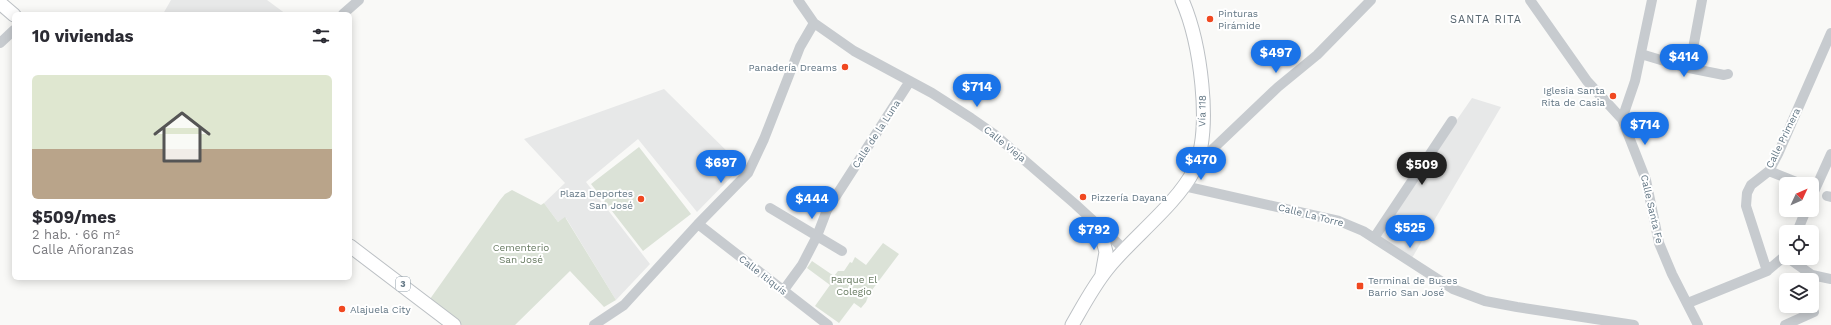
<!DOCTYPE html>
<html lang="es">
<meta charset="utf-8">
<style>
:root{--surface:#fff;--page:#f2f2f3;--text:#2b2b33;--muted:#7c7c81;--accent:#1a73e8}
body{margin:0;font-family:"Work Sans",sans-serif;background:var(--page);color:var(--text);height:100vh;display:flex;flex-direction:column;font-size:15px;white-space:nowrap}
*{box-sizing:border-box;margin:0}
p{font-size:13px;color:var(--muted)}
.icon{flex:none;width:22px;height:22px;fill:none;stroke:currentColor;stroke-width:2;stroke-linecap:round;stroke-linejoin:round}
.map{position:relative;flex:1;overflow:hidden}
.sheet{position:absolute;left:12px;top:12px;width:340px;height:268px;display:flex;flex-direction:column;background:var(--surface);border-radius:6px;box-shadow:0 2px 10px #0003}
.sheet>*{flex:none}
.needle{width:26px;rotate:46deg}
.fabs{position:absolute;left:1779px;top:177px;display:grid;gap:8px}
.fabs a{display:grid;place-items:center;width:40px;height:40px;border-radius:6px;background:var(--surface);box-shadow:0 2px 10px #0003;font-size:20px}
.price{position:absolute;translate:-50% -34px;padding:0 9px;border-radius:14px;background:var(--accent);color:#fff;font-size:13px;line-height:26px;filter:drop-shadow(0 1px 2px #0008)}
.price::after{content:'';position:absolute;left:50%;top:24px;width:12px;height:9px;margin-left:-6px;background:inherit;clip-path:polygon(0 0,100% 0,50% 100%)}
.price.selected{background:#222;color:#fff}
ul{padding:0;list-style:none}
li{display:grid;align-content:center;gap:8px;height:212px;padding:0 20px}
li span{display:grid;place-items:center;height:124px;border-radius:6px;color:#555}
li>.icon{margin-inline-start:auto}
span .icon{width:72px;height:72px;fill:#fffc;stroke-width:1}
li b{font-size:17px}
h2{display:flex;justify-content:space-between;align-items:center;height:48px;padding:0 20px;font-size:17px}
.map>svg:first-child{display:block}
</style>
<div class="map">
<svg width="1831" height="325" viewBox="0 0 1831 325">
<rect width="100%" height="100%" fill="#f9f9f7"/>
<!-- built -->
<path fill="#e7e8e8" d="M171 0H267L286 14H163Z
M664 89 742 166 697 212 638 139 586 182 650 264 616 300 566 218 558 222 544 203 565 183 524 139Z
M1472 98 1501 107 1412 258 1377 235Z"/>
<!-- green -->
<path fill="#dbe2d7" d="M639 147 691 214 643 251 591 184Z
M512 190 541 205 544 203 558 222 565 217 616 300 604 307 570 271 515 325H462L430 299 500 200 505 194Z
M883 243 899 254 869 294 866 302 861 308 854 303 839 323 815 306 830 285 807 268 812 261 834 276 838 271H844L850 262 852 263 855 257 866 265Z"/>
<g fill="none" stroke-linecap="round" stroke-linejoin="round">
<!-- major casing -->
<g stroke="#bcc0c4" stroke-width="15">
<path id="major" d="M0 3 14 15
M1099 225 1106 252 1102 274
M350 246 454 325
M1072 325C1083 306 1094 285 1108 268 1132 238 1177 204 1194 170 1213 128 1200 41 1182 0"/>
</g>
<!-- minor -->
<path stroke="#c7cbcf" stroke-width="10" d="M798 0 814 23 854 51 932 93 971 118 994 134 1075 204 1125 250
M1530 0 1587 81 1622 119 1646 180 1659 243 1672 274 1698 325
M343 14 359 0
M0 43 14 30
M1641 54 1684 67 1724 75 1728 74
M1684 67 1692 54 1702 0
M1622 119 1635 81 1652 0
M1196 165 1278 87 1317 55 1371 0
M1769 171 1801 184
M1184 186 1339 221 1363 231 1453 289 1485 301 1517 307 1634 325
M1812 196 1831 154
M1827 196 1831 197
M770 208 842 251
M698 224 828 325
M1797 232 1806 210
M1374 238 1452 121
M1788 258 1812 275 1831 279
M1767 271 1786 255
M783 291 802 265 817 236 827 210 910 81
M1688 303 1767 271 1746 206 1747 193 1751 185 1769 171 1778 154 1831 33
M594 325 624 305 698 224 748 173 764 139 800 47 814 23
M1785 325 1814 312"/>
<!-- major -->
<use href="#major" stroke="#fff" stroke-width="13"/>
</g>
<!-- markers -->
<g fill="#f04820" stroke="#fff" stroke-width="1.5">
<circle cx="1210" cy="19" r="4"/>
<circle cx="845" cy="67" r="4"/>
<circle cx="1613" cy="96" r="4"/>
<circle cx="1083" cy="197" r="4"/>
<circle cx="641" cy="199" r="4"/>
<rect x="1356" y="282" width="8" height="8" rx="2"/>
<circle cx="342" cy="309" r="4"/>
</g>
<g text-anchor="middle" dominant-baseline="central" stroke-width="4" stroke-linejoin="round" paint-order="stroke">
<!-- shield labels -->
<rect fill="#fff" stroke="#919fa9" stroke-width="1" x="396" y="277" width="14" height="14" rx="3"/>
<g font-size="9" font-weight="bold" fill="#627684">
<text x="403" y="284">3</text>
</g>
<!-- poi labels -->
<g font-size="10" fill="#627684" stroke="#fff" text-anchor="start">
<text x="1218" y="13">Pinturas<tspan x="1218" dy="12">Pirámide</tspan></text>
<text x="837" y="67" text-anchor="end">Panadería Dreams</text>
<text x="1605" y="90" text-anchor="end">Iglesia Santa<tspan x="1605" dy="12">Rita de Casia</tspan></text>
<text x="633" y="193" text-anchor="end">Plaza Deportes<tspan x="633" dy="12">San José</tspan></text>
<text x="1091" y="197">Pizzería Dayana</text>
<text x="1368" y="280">Terminal de Buses<tspan x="1368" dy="12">Barrio San José</tspan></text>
<text x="350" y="309">Alajuela City</text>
</g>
<!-- street labels -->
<g font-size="10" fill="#627684" stroke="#fff">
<text transform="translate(1202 111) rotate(-89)">Vía 118</text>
<text transform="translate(876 134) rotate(-57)">Calle de la Luna</text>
<text transform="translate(1783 138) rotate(-64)">Calle Primera</text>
<text transform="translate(1005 144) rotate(39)">Calle Vieja</text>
<text transform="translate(1652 209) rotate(77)">Calle Santa Fe</text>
<text transform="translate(1311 215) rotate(14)">Calle La Torre</text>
<text transform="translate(763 275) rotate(38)">Calle Itiquís</text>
</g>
<!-- park labels -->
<g font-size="10" fill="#677a61" stroke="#fff">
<text x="521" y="247">Cementerio<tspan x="521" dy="12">San José</tspan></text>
<text x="854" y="279">Parque El<tspan x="854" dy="12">Colegio</tspan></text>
</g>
<!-- neighbourhood labels -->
<g font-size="11" letter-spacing="1" fill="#55646e" stroke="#fff">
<text x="1486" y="19">SANTA RITA</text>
</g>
</g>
</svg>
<div class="fabs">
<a><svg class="needle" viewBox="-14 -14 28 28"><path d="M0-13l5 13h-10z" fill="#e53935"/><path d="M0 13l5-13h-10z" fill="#7c7c81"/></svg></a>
<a><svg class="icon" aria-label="locate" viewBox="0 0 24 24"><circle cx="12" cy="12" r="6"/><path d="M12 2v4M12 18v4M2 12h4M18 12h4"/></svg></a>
<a><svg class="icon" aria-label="layers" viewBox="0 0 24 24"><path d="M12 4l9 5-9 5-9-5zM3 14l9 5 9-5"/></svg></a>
</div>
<b class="price" style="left:1276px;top:74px">$497</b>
<b class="price" style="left:1684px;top:78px">$414</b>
<b class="price" style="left:977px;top:108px">$714</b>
<b class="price" style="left:1645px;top:146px">$714</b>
<b class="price" style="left:1201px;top:181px">$470</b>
<b class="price" style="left:721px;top:184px">$697</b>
<b class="price selected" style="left:1422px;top:186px">$509</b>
<b class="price" style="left:812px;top:220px">$444</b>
<b class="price" style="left:1410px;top:249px">$525</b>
<b class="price" style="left:1094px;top:251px">$792</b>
<section class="sheet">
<h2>10 viviendas<svg class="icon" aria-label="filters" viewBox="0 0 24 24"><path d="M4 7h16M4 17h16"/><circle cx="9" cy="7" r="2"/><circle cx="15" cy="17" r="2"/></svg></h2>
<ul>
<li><span style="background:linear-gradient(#dfe7d0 60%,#b9a48a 0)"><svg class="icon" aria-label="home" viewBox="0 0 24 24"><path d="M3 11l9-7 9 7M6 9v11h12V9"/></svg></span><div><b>$509/mes</b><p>2 hab. · 66 m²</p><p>Calle Añoranzas</p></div></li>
</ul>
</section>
</div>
